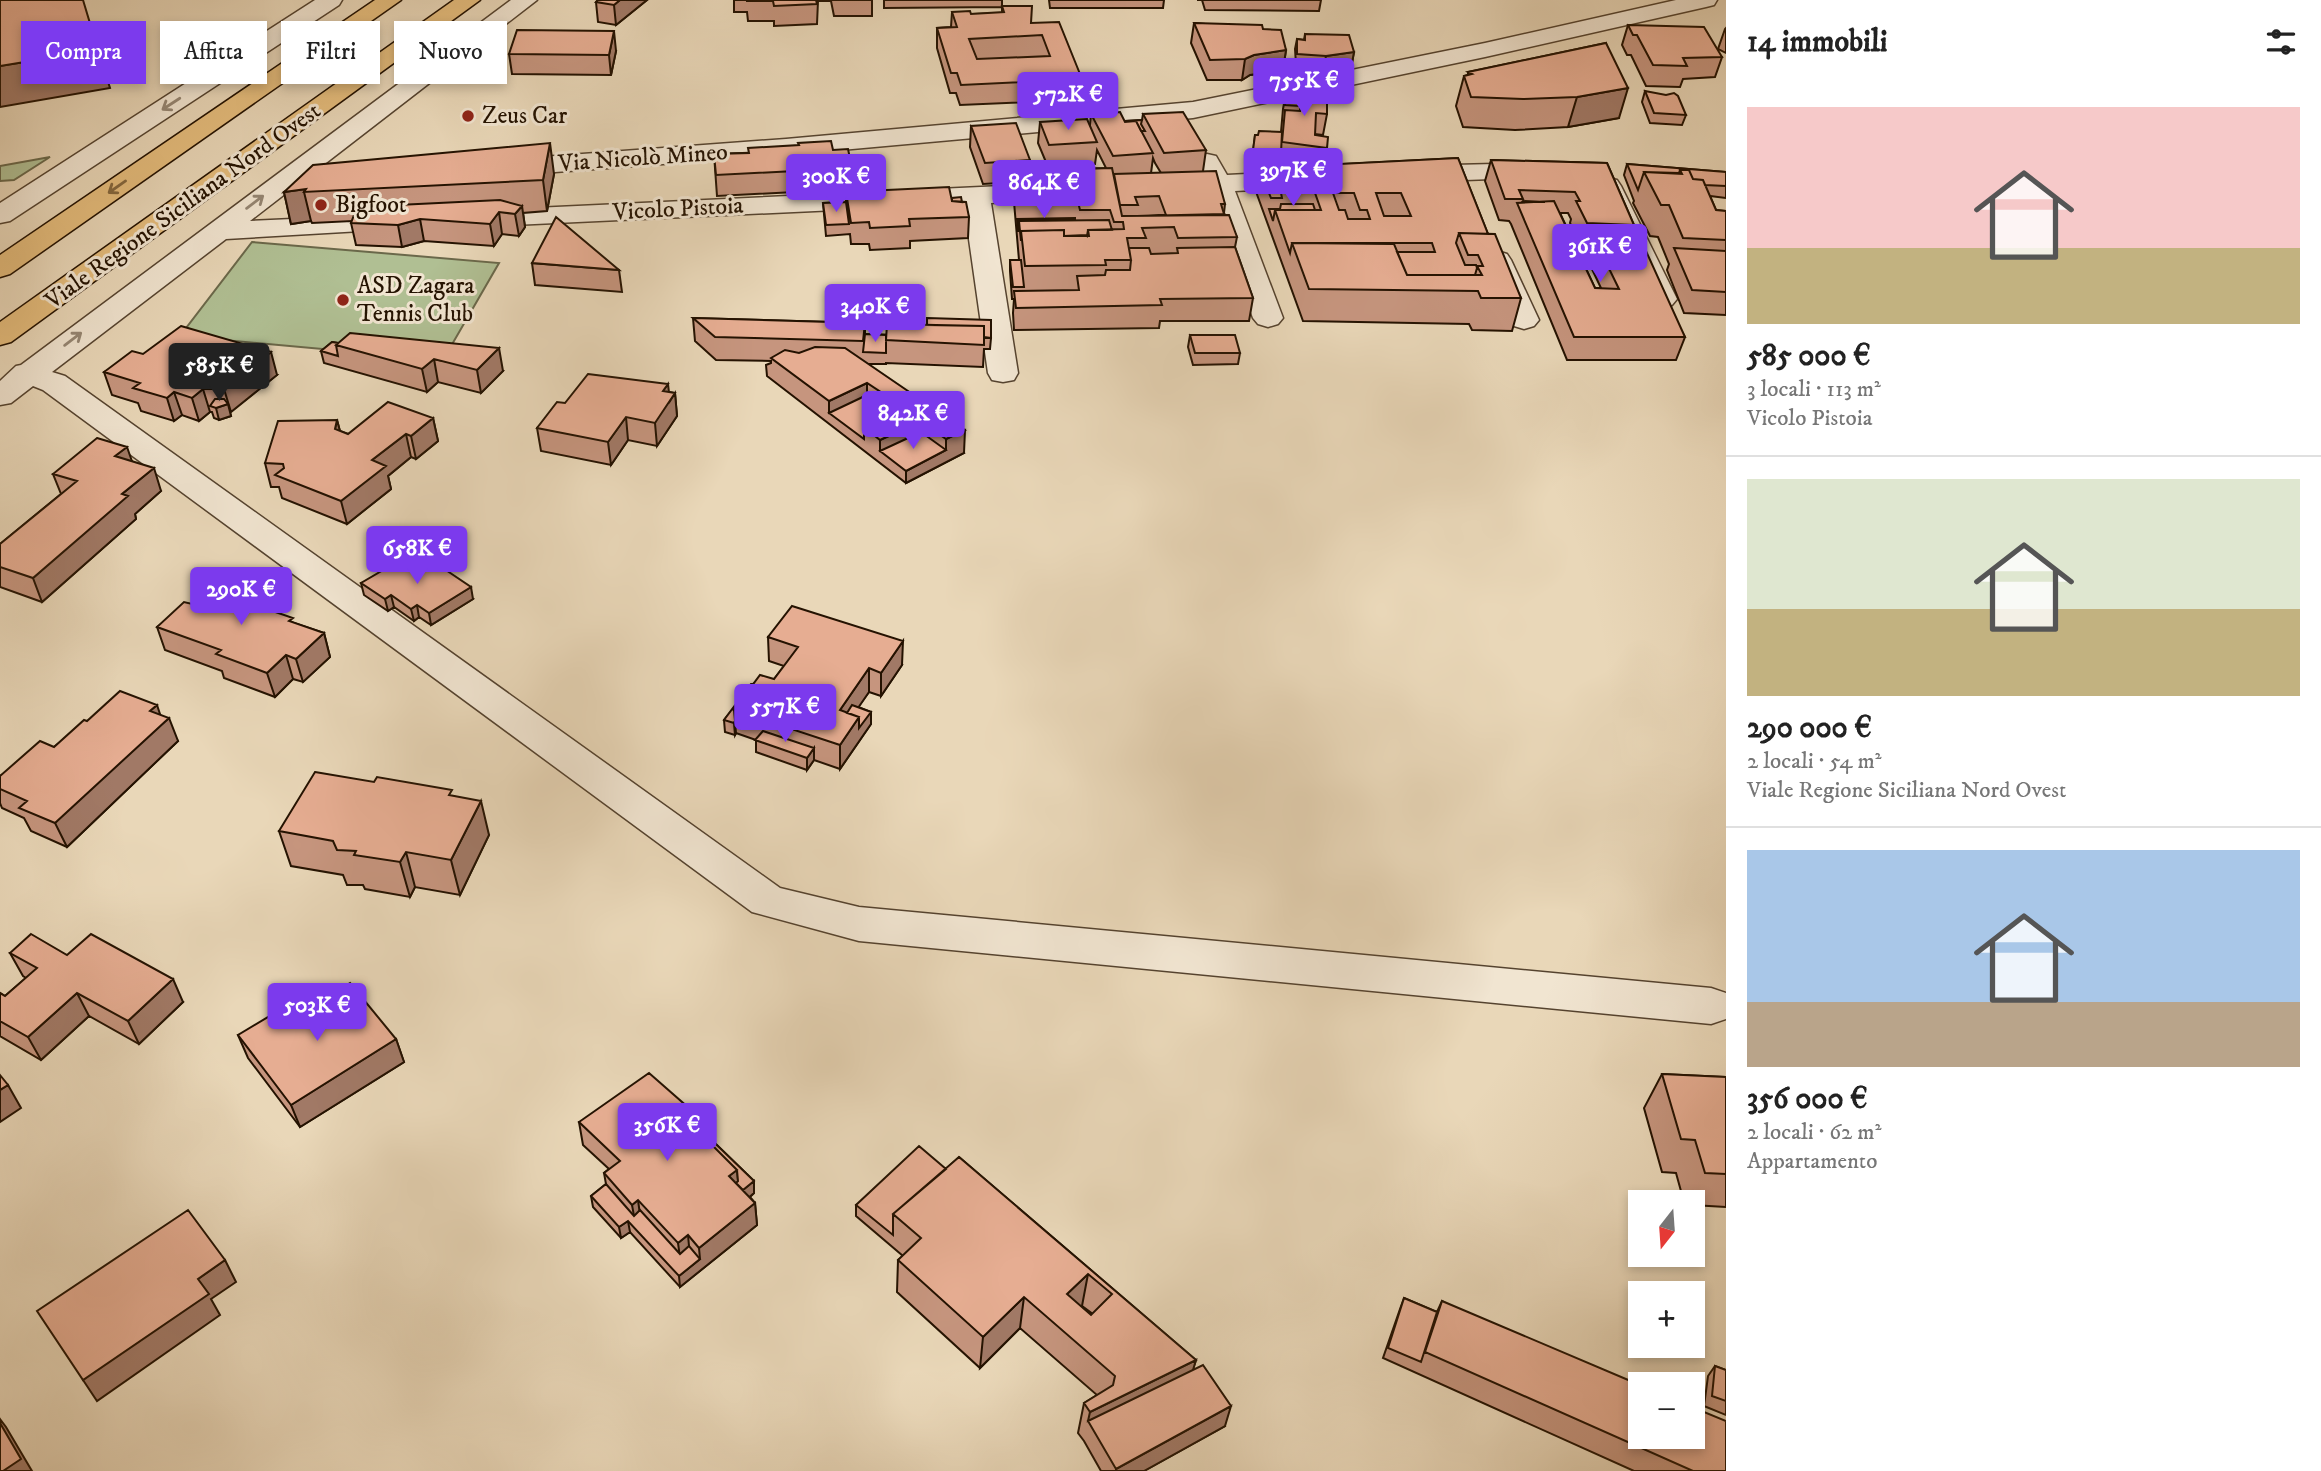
<!DOCTYPE html>
<html lang="it">
<meta charset="utf-8">
<style>
:root{--surface:#fff;--page:#f2f2f2;--text:#222;--muted:#767676;--line:#e0e0e0;--accent:#7c3aed}
body{margin:0;font-family:"IM FELL DW Pica",serif;background:var(--page);color:var(--text);height:100vh;display:flex;flex-direction:column;font-size:26px;white-space:nowrap}
*{box-sizing:border-box;margin:0}
p{font-size:23px;color:var(--muted)}
.icon{flex:none;width:38px;height:38px;fill:none;stroke:currentColor;stroke-width:2;stroke-linecap:round;stroke-linejoin:round}
.map{position:relative;flex:1;overflow:hidden}
.sheet{display:flex;flex-direction:column;background:var(--surface);width:595px}
.sheet>*{flex:none}
.hud{position:absolute;left:21px;top:21px;width:665px;height:63px;display:flex;gap:14px}
.needle{width:46px;rotate:197deg}
.buttons{position:absolute;left:1628px;top:1190px;display:grid;gap:14px}
.buttons a{display:grid;place-items:center;width:77px;height:77px;border-radius:0px;background:var(--surface);box-shadow:0 4px 10px #0003;font-size:35px}
.price{position:absolute;translate:-50% -60px;padding:0 16px;border-radius:7px;background:var(--accent);color:#fff;font-size:23px;line-height:46px;filter:drop-shadow(0 2px 4px #0008)}
.price::after{content:'';position:absolute;left:50%;top:42px;width:21px;height:16px;margin-left:-10px;background:inherit;clip-path:polygon(0 0,100% 0,50% 100%)}
.price.selected{background:#222;color:#fff}
ul{padding:0;list-style:none}
li{display:grid;align-content:center;gap:14px;height:371px;padding:0 21px}
li+li{border-top:2px solid var(--line)}
li span{display:grid;place-items:center;height:217px;border-radius:0px;color:#555}
li>.icon{margin-inline-start:auto}
span .icon{width:126px;height:126px;fill:#fffc;stroke-width:1}
li b{font-size:30px}
h2{display:flex;justify-content:space-between;align-items:center;height:84px;padding:0 21px;font-size:30px}
.tag{padding:0 24px;border-radius:0px;background:var(--surface);box-shadow:0 4px 10px #0003;font-size:24px;line-height:63px}
.tag.selected{background:var(--accent);color:#fff}
main{display:flex;flex:1;min-height:0}
.map>svg:first-child{display:block}
</style>
<main>
<div class="map">
<svg width="1726" height="1471" viewBox="0 0 1726 1471">
<rect width="100%" height="100%" fill="#e9d7b8"/>
<filter id="stains"><feTurbulence type="fractalNoise" baseFrequency=".00286" numOctaves="4"/><feColorMatrix values="0 0 0 0 .2 0 0 0 0 .09 0 0 0 0 .02 0 0 0 .5 -.17"/></filter>
<radialGradient id="worn" r=".72"><stop offset=".6" stop-color="#630" stop-opacity="0"/><stop offset="1" stop-color="#630" stop-opacity=".3"/></radialGradient>
<!-- green -->
<path fill="#b0bf93" stroke="#6a684a" stroke-width="2" d="M50 157 14 180 0 181V166Z
M252 242 499 263 443 360 180 336Z"/>
<g fill="none" stroke-linecap="round" stroke-linejoin="round">
<!-- minor casing -->
<g stroke="#55432f" stroke-width="3">
<path id="minor" d="M315 0H342L339 5 10 221 0 223V203Z
M511 0H537L313 173 347 171 356 173 360 179 356 185 290 190 250 221 403 214 413 216 417 222 413 228 226 239 52 372 65 376 780 888 859 907 1711 988 1726 993V1019L1711 1024 859 941 752 912 43 390 33 386 11 403 0 405V381L16 366 21 365Z
M1676 0H1717L1714 5 1706 7 1485 57 1193 118 786 155 501 176 492 174 488 168 492 162 501 160 786 139 1193 102 1485 43Z
M1207 154 1216 156 1227 175 1308 171 1317 173 1321 179 1317 185 1308 187 1235 191 1283 318 1278 324 1268 327 1258 324 1253 318 1208 192 1166 194 1157 192 1153 186 1157 180 1201 176 1194 162 1198 156Z
M1539 163 1548 165 1552 171 1548 177 1411 182 1402 180 1398 174 1402 168 1411 166Z
M1608 178 1617 180 1621 186 1677 299 1672 305 1662 308 1652 305 1647 299 1595 186 1599 180Z
M1067 183 1077 185 1080 191 1077 197 991 203 1018 373 1014 380 1003 382 992 380 988 373 964 204 470 227 460 225 456 219 460 213 470 211Z
M1497 251 1507 254 1511 260 1539 320 1534 326 1524 329 1514 326 1509 320 1483 260 1487 254Z"/>
</g>
<!-- major casing -->
<g stroke="#241201" stroke-width="3">
<path id="major" d="M375 0H401L10 274 0 277V255Z
M454 0H480L11 342 0 345V322Z"/>
</g>
<!-- minor -->
<use href="#minor" fill="#f1e5d1" fill-rule="evenodd"/>
<!-- major -->
<use href="#major" fill="#e4bc7c" fill-rule="evenodd"/>
</g>
<!-- wall -->
<path fill="#c6957e" stroke="#241201" stroke-width="2" fill-rule="evenodd" d="M598 0H647L616 25 598 22 596 2Z
M734 0H872V16H834L831 1H818L817 24 774 26V21H748L747 12H734Z
M884 0H1002V6L1031 23 1082 79 1081 100 960 105 956 93H950L937 48V28L951 27 952 12 971 14 1002 13V7L884 8Z
M1049 0H1164L1163 8H1050Z
M1197 0H1321L1319 11 1205 10 1202 0Z
M1194 23 1263 29 1286 50 1283 70 1250 75 1242 80H1207L1191 43Z
M1628 25 1722 57 1715 77 1683 79 1680 87 1646 86 1631 55H1627L1622 45Z
M1726 28V53L1718 49 1725 29Z
M1305 34 1354 52 1352 63 1324 66 1296 64 1295 49 1297 39 1304 40Z
M1606 43 1619 118 1568 127 1515 130 1463 127 1456 106 1464 76 1468 75V72Z
M616 51 611 75 512 74 509 54Z
M1287 88 1327 114 1323 135 1315 134 1327 148 1324 165 1458 158 1488 234 1521 298 1512 331 1472 330 1469 324 1303 321 1255 189 1259 168 1274 167 1273 163 1252 161 1255 135H1258L1281 132 1283 109Z
M1645 91 1686 115 1682 125 1650 123 1642 102Z
M1091 114 1125 121 1142 120 1143 114 1206 150 1203 171 1225 204 1224 213 1237 237 1235 247 1253 298 1249 321H1160L1159 328 1014 330 1013 313 1014 299H1012L1010 271V260H1019L1014 202 1015 182 983 184 970 147 971 126 1030 160V170L1106 168 1097 150 1095 164 1048 167 1038 143 1040 122 1090 125ZM1153 158 1155 163 1161 173H1151Z
M833 150 852 168V189L717 196 714 154Z
M1491 160 1607 163 1634 225 1631 236 1638 251 1685 337 1676 360H1567L1511 224 1509 221 1499 220 1485 181ZM1560 213H1568L1571 219 1570 223 1601 288H1595Z
M1627 164 1726 172V198L1710 196 1716 210 1726 211V315L1684 313 1667 270 1669 264 1658 237 1650 236 1633 203 1634 201 1624 175Z
M554 174 547 211 523 213 525 227 519 236 502 234 494 246 424 241 402 247 356 245 351 223 352 221 312 223 311 221 291 224 284 192Z
M846 192 952 198 962 202 969 217 968 238 910 241V248L870 250 869 244H851L850 234 826 236 823 203 846 202Z
M532 263 619 270 622 292 535 285Z
M693 318 865 323V334L991 338 990 349H984L983 367 886 363V364H868L964 453 906 483 767 376 766 365 771 363V361L716 360 695 341Z
M1190 335 1240 353 1238 364 1193 365 1188 347Z
M332 342 503 371 481 393 438 382 427 392 324 363 321 351Z
M143 354 277 375 230 412 231 416 219 420 214 418 212 412H210L199 421 182 415 174 421 141 411 138 403 112 395 104 372Z
M669 392 675 393 677 416 657 446 628 440 611 465 541 451 537 428 565 403Z
M433 418 438 441 416 459 411 457 388 476 391 489 347 524 282 498 279 487H271L265 463 337 420 340 431 348 434Z
M132 461 161 491 135 514 136 519 42 602 0 587V544L61 494 53 474Z
M412 572 473 599 431 625 419 617 414 621 394 607 388 611 364 595 361 583Z
M268 597 273 611 294 623 324 633 330 657 303 682 293 679 275 697 224 678 222 671 165 650 157 627 192 604Z
M768 637 902 665 881 696 869 692 858 707 871 712V724L840 769 814 760 807 770 756 752V740L736 733 735 735 725 732 724 720 753 684 774 679 784 666 769 661Z
M160 715 178 741 67 847 31 831 24 818 2 808 0 803V776L54 747 87 721Z
M454 796 489 835 460 895 415 887 410 897 365 889 363 885H347L343 875 291 866 279 831Z
M10 953 67 955 183 1002 139 1044 89 1016 41 1060 0 1036V993L5 996 26 978 23 976Z
M287 1019 396 1039 404 1062 300 1127 248 1058 238 1035Z
M1662 1074 1726 1077V1207L1692 1205V1202H1684L1676 1173 1662 1172 1644 1108Z
M690 1109 691 1120 754 1181V1193L750 1197 755 1203 757 1225 680 1287 630 1232 621 1238 593 1207 591 1196 606 1184 604 1173 609 1169 583 1145 579 1122Z
M959 1157 1196 1360 1193 1369 1225 1426 1144 1471H1101L1084 1441 1078 1433 1084 1403 1097 1395 1020 1328 980 1368 897 1292 898 1260 903 1256 856 1216V1205L946 1169ZM1081 1306H1082L1093 1314 1091 1315Z
M1404 1298 1437 1312 1442 1301 1726 1471H1634L1383 1358 1400 1309Z
M1715 1366 1726 1370V1415L1704 1406 1708 1376Z"/>
<!-- shaded-wall -->
<path fill="#a17966" stroke="#241201" stroke-width="2" d="M620 0H647L616 25 614 5Z
M614 31 616 51 611 75 609 55Z
M98 50 110 88 0 107V66Z
M1286 50 1283 70 1250 75 1242 80 1245 59 1254 55Z
M1354 52 1352 63 1324 66 1326 56Z
M1628 88 1619 118 1568 127 1577 97Z
M550 143 554 174 547 211 543 180Z
M306 189 304 192 311 221 291 224 284 192Z
M522 206 525 227 519 236 515 214Z
M499 212 502 234 494 246 490 224Z
M420 219 424 241 402 247 398 225Z
M499 348 503 371 481 393 477 370Z
M271 352 277 375 231 412 224 389Z
M434 359 438 382 427 392 422 369Z
M867 383V406L829 413V401Z
M668 384 670 401 675 393 677 416 657 446 655 423 663 391Z
M203 389 210 412 199 421 192 398Z
M174 392 182 415 174 421 167 398Z
M228 404 231 416 219 420 216 408Z
M626 417 628 440 611 465 608 442Z
M433 418 438 441 416 459 411 436Z
M337 420 343 443 335 429Z
M921 421 920 444 880 451V440Z
M965 430 964 453 906 483V471L946 450V439Z
M406 434 411 457 388 476 391 489 347 524 341 501 372 460Z
M127 447 135 470 115 456Z
M154 468 161 491 135 514 136 519 42 602 33 578 122 494Z
M471 587 473 599 431 625 429 613Z
M391 595 394 607 388 611 385 599Z
M268 597 276 620 258 606Z
M417 605 419 617 414 621 411 609Z
M324 633 330 657 303 682 296 659Z
M903 641 902 665 881 696V673Z
M286 655 293 679 275 697 267 673Z
M869 668V692L847 724 840 710Z
M157 705 163 723 169 718 178 741 67 847 55 823 150 711Z
M871 712V724L840 769V745L859 717Z
M735 721 736 733 735 735 734 723Z
M814 748V760L807 770V758Z
M481 801 489 835 460 895 451 860Z
M406 852 415 887 410 897 400 862Z
M173 979 183 1002 139 1044 128 1021Z
M77 993 89 1016 41 1060 28 1037Z
M396 1039 404 1062 300 1127 291 1105Z
M8 1085 21 1108 0 1122V1090Z
M690 1109 693 1131 684 1150 673 1121Z
M737 1170 739 1192 729 1176Z
M754 1181V1193L739 1206 738 1194Z
M638 1200 641 1222 636 1227 632 1205Z
M755 1203 757 1225 680 1287 679 1276 700 1259 699 1248Z
M628 1221 630 1232 621 1238 619 1227Z
M688 1235 690 1257 681 1265 678 1243Z
M225 1260 236 1282 211 1299 220 1315 97 1401 83 1380 198 1279Z
M1088 1274 1082 1306 1062 1325 1067 1294Z
M1024 1297 1020 1328 980 1368 983 1337Z
M1196 1360 1187 1390 1088 1421 1090 1412Z
M1231 1406 1225 1426 1144 1471H1116V1469Z
M0 1419 6 1427 32 1471H3Z"/>
<!-- building -->
<path fill="#e6ad92" stroke="#241201" stroke-width="2" fill-rule="evenodd" d="M0 0H83L98 50 0 66Z
M598 0H620L614 5 596 2Z
M747 0H816L817 4 774 6 773 1H747Z
M1002 6H1032L1031 23 1059 22 1082 79 961 85 957 73H951L937 28 957 27 952 12 970 11 971 14 1004 12ZM1042 35 1050 56 977 59 969 39Z
M1194 23 1262 25 1263 29 1281 30 1286 50 1254 55 1245 59 1210 60Z
M1628 25 1704 27 1722 57 1683 58 1687 66 1653 65 1637 35H1633Z
M517 30 614 31 609 55 509 54Z
M1305 34 1349 35 1354 52 1326 56 1297 54V39L1305 40Z
M1606 43 1628 88 1577 97 1523 99 1471 97 1464 76 1472 74 1468 72Z
M1287 88 1327 95V114L1316 113 1315 135 1328 137 1327 148 1282 142 1285 110 1300 111V106L1285 105Z
M1645 91 1666 95 1674 93 1678 96 1686 115 1654 113Z
M1120 112 1125 122 1136 121 1153 153 1113 156 1091 114Z
M1183 112 1206 150 1164 153 1143 114Z
M1087 119 1097 142 1049 145 1040 122Z
M1142 120 1141 124 1145 131H1141L1136 121H1125Z
M1016 123 1030 160 985 163 971 126Z
M1259 131 1282 132 1281 153 1293 154 1299 163 1279 164 1275 152 1253 150 1255 135H1258Z
M831 141 833 150 848 149 852 168 716 175 714 154 749 153 748 148 799 145 798 143Z
M550 143 543 180 304 192 306 189 284 192 313 165Z
M1458 158 1488 234 1459 233 1456 243 1465 265H1476L1477 268 1475 275H1407L1397 252H1435L1432 243H1292L1290 253 1275 210H1321L1315 193H1281L1282 198H1271L1259 168ZM1333 193H1354L1360 210H1367L1370 219H1348L1345 210H1339ZM1376 193H1401L1411 216H1384Z
M1491 160 1607 163 1634 225 1587 223 1576 201H1580L1575 192 1519 190 1523 199H1505Z
M1627 164 1726 172V186L1705 185 1703 180 1693 179 1689 170H1680L1679 173 1644 172 1638 190Z
M1112 168 1122 216 1229 215 1237 237 1178 238 1174 227 1142 228 1146 238H1127L1131 260H1105L1106 265 1025 266 1021 231 1064 230V236H1089L1088 230 1124 229 1123 222H1114L1110 210H1080L1077 198 1090 197 1087 189 1058 190 1060 198 1018 199 1016 171Z
M1680 170H1689L1693 179 1703 180 1716 210 1726 211V240L1683 238 1669 205H1661L1644 172 1682 174Z
M1216 171 1225 204H1221L1224 214 1137 216 1166 215 1159 196 1135 197 1138 205H1120L1114 174Z
M949 187 952 201 966 202 969 217 909 219 910 226 870 228 869 222 851 223 846 192Z
M961 197 962 202 952 201V198Z
M500 200 522 206 515 214 499 212 490 224 420 219 398 225 351 223 357 207Z
M1523 201 1545 202H1522Z
M1554 201 1595 288 1619 289 1600 250 1646 251 1685 337H1574L1517 203Z
M846 202 849 224 826 225 823 203Z
M1281 204H1313L1315 210H1275L1273 221 1269 209H1280Z
M556 217 619 270 532 263Z
M1075 218V220L1019 221 1018 232 1017 219Z
M1109 220 1112 230H1088L1087 236 1086 235 1064 236V230L1021 231V241L1019 221Z
M1459 233 1495 234 1521 298H1481L1478 291 1309 289 1292 243 1394 244 1407 275H1482L1477 266H1483L1478 255H1468Z
M1584 234 1631 236 1638 251 1600 250 1597 261Z
M1235 247 1253 298 1160 299 1162 305 1016 308 1014 291 1079 290 1077 276 1105 275 1106 270H1130L1131 260 1129 248H1149L1151 254 1178 253 1177 248Z
M1674 248 1726 251V292L1692 290Z
M1010 260H1021L1024 287H1013Z
M693 318 865 323 863 341 715 337Z
M927 318 991 320V338L984 337V326L927 325Z
M887 324 984 326V345L886 340Z
M181 326 271 352 224 389H203L192 398 174 392 167 398 133 388 140 383 104 372 132 351 143 354Z
M350 333 499 348 477 370 434 359 422 369 336 345Z
M865 334 886 335V353L863 352Z
M1190 335H1235L1240 353H1195Z
M332 342 338 343 336 345 338 356 321 351Z
M815 347 845 348 965 430 946 439 921 421 880 440 864 427 905 408 867 383 829 401 771 358 785 350 799 353Z
M588 374 668 384 663 391 675 393 655 423 626 417 608 442 537 428 557 402 565 403Z
M867 395 895 413 864 427V439L829 413Z
M215 399H224L228 404 216 408 210 406Z
M388 402 433 418 411 436 406 434 372 460 386 466 341 501 275 475 284 468 283 464 265 463 278 421 337 420 335 429 348 434Z
M921 432 946 450 906 471 880 451Z
M97 438 127 447 115 456 154 468 122 494 128 496 33 578 0 567V544L77 481 53 474Z
M431 560 471 587 429 613 417 605 411 609 391 595 385 599 361 583 397 562 412 572Z
M220 580 268 597 258 606 293 618 289 621 324 633 296 659 286 655 267 673 216 654 221 650 157 627 184 602 192 604Z
M792 606 903 641 881 673 869 668 840 710 859 717 840 745 734 710 760 675 774 679 798 647 768 637Z
M751 684H753L734 710 735 721 734 723 724 720Z
M120 691 157 705 150 711 169 718 55 823 19 808 27 801 0 789V776L40 741 54 747 84 720 87 721Z
M852 705 871 712 859 728V717L847 713Z
M763 731 814 748 807 758 755 740Z
M315 772 374 782 377 777 452 790 449 795 481 801 451 860 406 852 400 862 354 855 356 851 337 850 333 841 279 831Z
M31 934 67 955 91 934 173 979 128 1021 77 993 28 1037 0 1021V993L5 996 37 968 10 953Z
M350 983 396 1039 291 1105 238 1035 278 1011 289 1021Z
M345 985 289 1021 287 1019Z
M649 1073 690 1109 673 1121 681 1127 688 1121 737 1170 729 1176 755 1203 699 1248 688 1235 678 1243 638 1200 632 1205 604 1173 620 1161 579 1122Z
M1662 1074 1726 1077V1174L1705 1173 1695 1140 1681 1139Z
M0 1075 8 1085 0 1090Z
M691 1120 754 1181 743 1190 736 1183 738 1181 737 1170 689 1122Z
M919 1146 946 1169 893 1214V1235L856 1205Z
M959 1157 1196 1360 1090 1412 1084 1403 1113 1385 1115 1376 1024 1297 983 1337 898 1260 921 1238 893 1214ZM1088 1274 1112 1294 1091 1315 1067 1294Z
M606 1184 634 1216 640 1210 680 1254 689 1246 700 1259 679 1276 628 1221 619 1227 591 1196Z
M188 1210 225 1260 198 1279 209 1294 83 1380 37 1311Z
M1404 1298 1437 1312 1421 1362 1388 1348Z
M1442 1301 1640 1385V1437H1692V1407L1726 1421V1471H1693L1425 1352Z
M1203 1365 1231 1406 1116 1469 1088 1421Z
M1715 1366 1726 1370V1401L1712 1396Z
M0 1423 21 1459 3 1471H0Z"/>
<!-- one-way arrows -->
<defs><path id="oneway-shaft" d="M-6 0H5M1.5-3L5.5 0L1.5 3" fill="none" stroke-width="1.6" stroke-linecap="round" stroke-linejoin="round" transform="scale(1.75)"/></defs>
<g stroke="#958673">
<use href="#oneway-shaft" transform="translate(171 104) rotate(147)"/>
<use href="#oneway-shaft" transform="translate(255 202) rotate(-37)"/>
<use href="#oneway-shaft" transform="translate(73 339) rotate(-37)"/>
</g>
<use stroke="#84673e" href="#oneway-shaft" transform="translate(117 187) rotate(145)"/>
<!-- markers -->
<g fill="#8f2418" stroke="#f1e5d1" stroke-width="2.5">
<circle cx="468" cy="116" r="7"/>
<circle cx="321" cy="205" r="7"/>
<circle cx="343" cy="300" r="7"/>
</g>
<g text-anchor="middle" dominant-baseline="central" stroke-width="6" stroke-linejoin="round" paint-order="stroke">
<!-- far-poi labels -->
<g font-size="24" fill="#241201" stroke="#f1e5d1" text-anchor="start">
<text x="482" y="116">Zeus Car</text>
<text x="335" y="205">Bigfoot</text>
<text x="357" y="286">ASD Zagara<tspan x="357" dy="28">Tennis Club</tspan></text>
</g>
<!-- far-street labels -->
<g font-size="24" fill="#241201" stroke="#f1e5d1">
<text transform="translate(643 158) rotate(-4)">Via Nicolò Mineo</text>
<text transform="translate(183 206) rotate(-36)">Viale Regione Siciliana Nord Ovest</text>
<text transform="translate(678 209) rotate(-3)">Vicolo Pistoia</text>
</g>
</g>
<rect width="100%" height="100%" filter="url(#stains)"/>
<rect width="100%" height="100%" fill="url(#worn)"/>
</svg>
<div class="buttons">
<a><svg class="needle" viewBox="-14 -14 28 28"><path d="M0-13l5 13h-10z" fill="#e53935"/><path d="M0 13l5-13h-10z" fill="#767676"/></svg></a>
<a>+</a>
<a>−</a>
</div>
<b class="price" style="left:1304px;top:118px">755K €</b>
<b class="price" style="left:1068px;top:132px">572K €</b>
<b class="price" style="left:1293px;top:208px">397K €</b>
<b class="price" style="left:836px;top:214px">300K €</b>
<b class="price" style="left:1044px;top:220px">864K €</b>
<b class="price" style="left:1600px;top:284px">361K €</b>
<b class="price" style="left:875px;top:344px">340K €</b>
<b class="price selected" style="left:219px;top:403px">585K €</b>
<b class="price" style="left:913px;top:451px">842K €</b>
<b class="price" style="left:417px;top:586px">658K €</b>
<b class="price" style="left:241px;top:627px">290K €</b>
<b class="price" style="left:785px;top:744px">557K €</b>
<b class="price" style="left:317px;top:1043px">503K €</b>
<b class="price" style="left:667px;top:1163px">356K €</b>
<div class="hud">
<a class="tag selected">Compra</a>
<a class="tag">Affitta</a>
<a class="tag">Filtri</a>
<a class="tag">Nuovo</a>
</div>
</div>
<section class="sheet">
<h2>14 immobili<svg class="icon" aria-label="filters" viewBox="0 0 24 24"><path d="M4 7h16M4 17h16"/><circle cx="9" cy="7" r="2"/><circle cx="15" cy="17" r="2"/></svg></h2>
<ul>
<li><span style="background:linear-gradient(#f6c9c9 65%,#c2b280 0)"><svg class="icon" aria-label="home" viewBox="0 0 24 24"><path d="M3 11l9-7 9 7M6 9v11h12V9"/></svg></span><div><b>585 000 €</b><p>3 locali · 113 m²</p><p>Vicolo Pistoia</p></div></li>
<li><span style="background:linear-gradient(#dfe7d0 60%,#c2b280 0)"><svg class="icon" aria-label="home" viewBox="0 0 24 24"><path d="M3 11l9-7 9 7M6 9v11h12V9"/></svg></span><div><b>290 000 €</b><p>2 locali · 54 m²</p><p>Viale Regione Siciliana Nord Ovest</p></div></li>
<li><span style="background:linear-gradient(#a9c7e8 70%,#b9a48a 0)"><svg class="icon" aria-label="home" viewBox="0 0 24 24"><path d="M3 11l9-7 9 7M6 9v11h12V9"/></svg></span><div><b>356 000 €</b><p>2 locali · 62 m²</p><p>Appartamento</p></div></li>
</ul>
</section>
</main>
